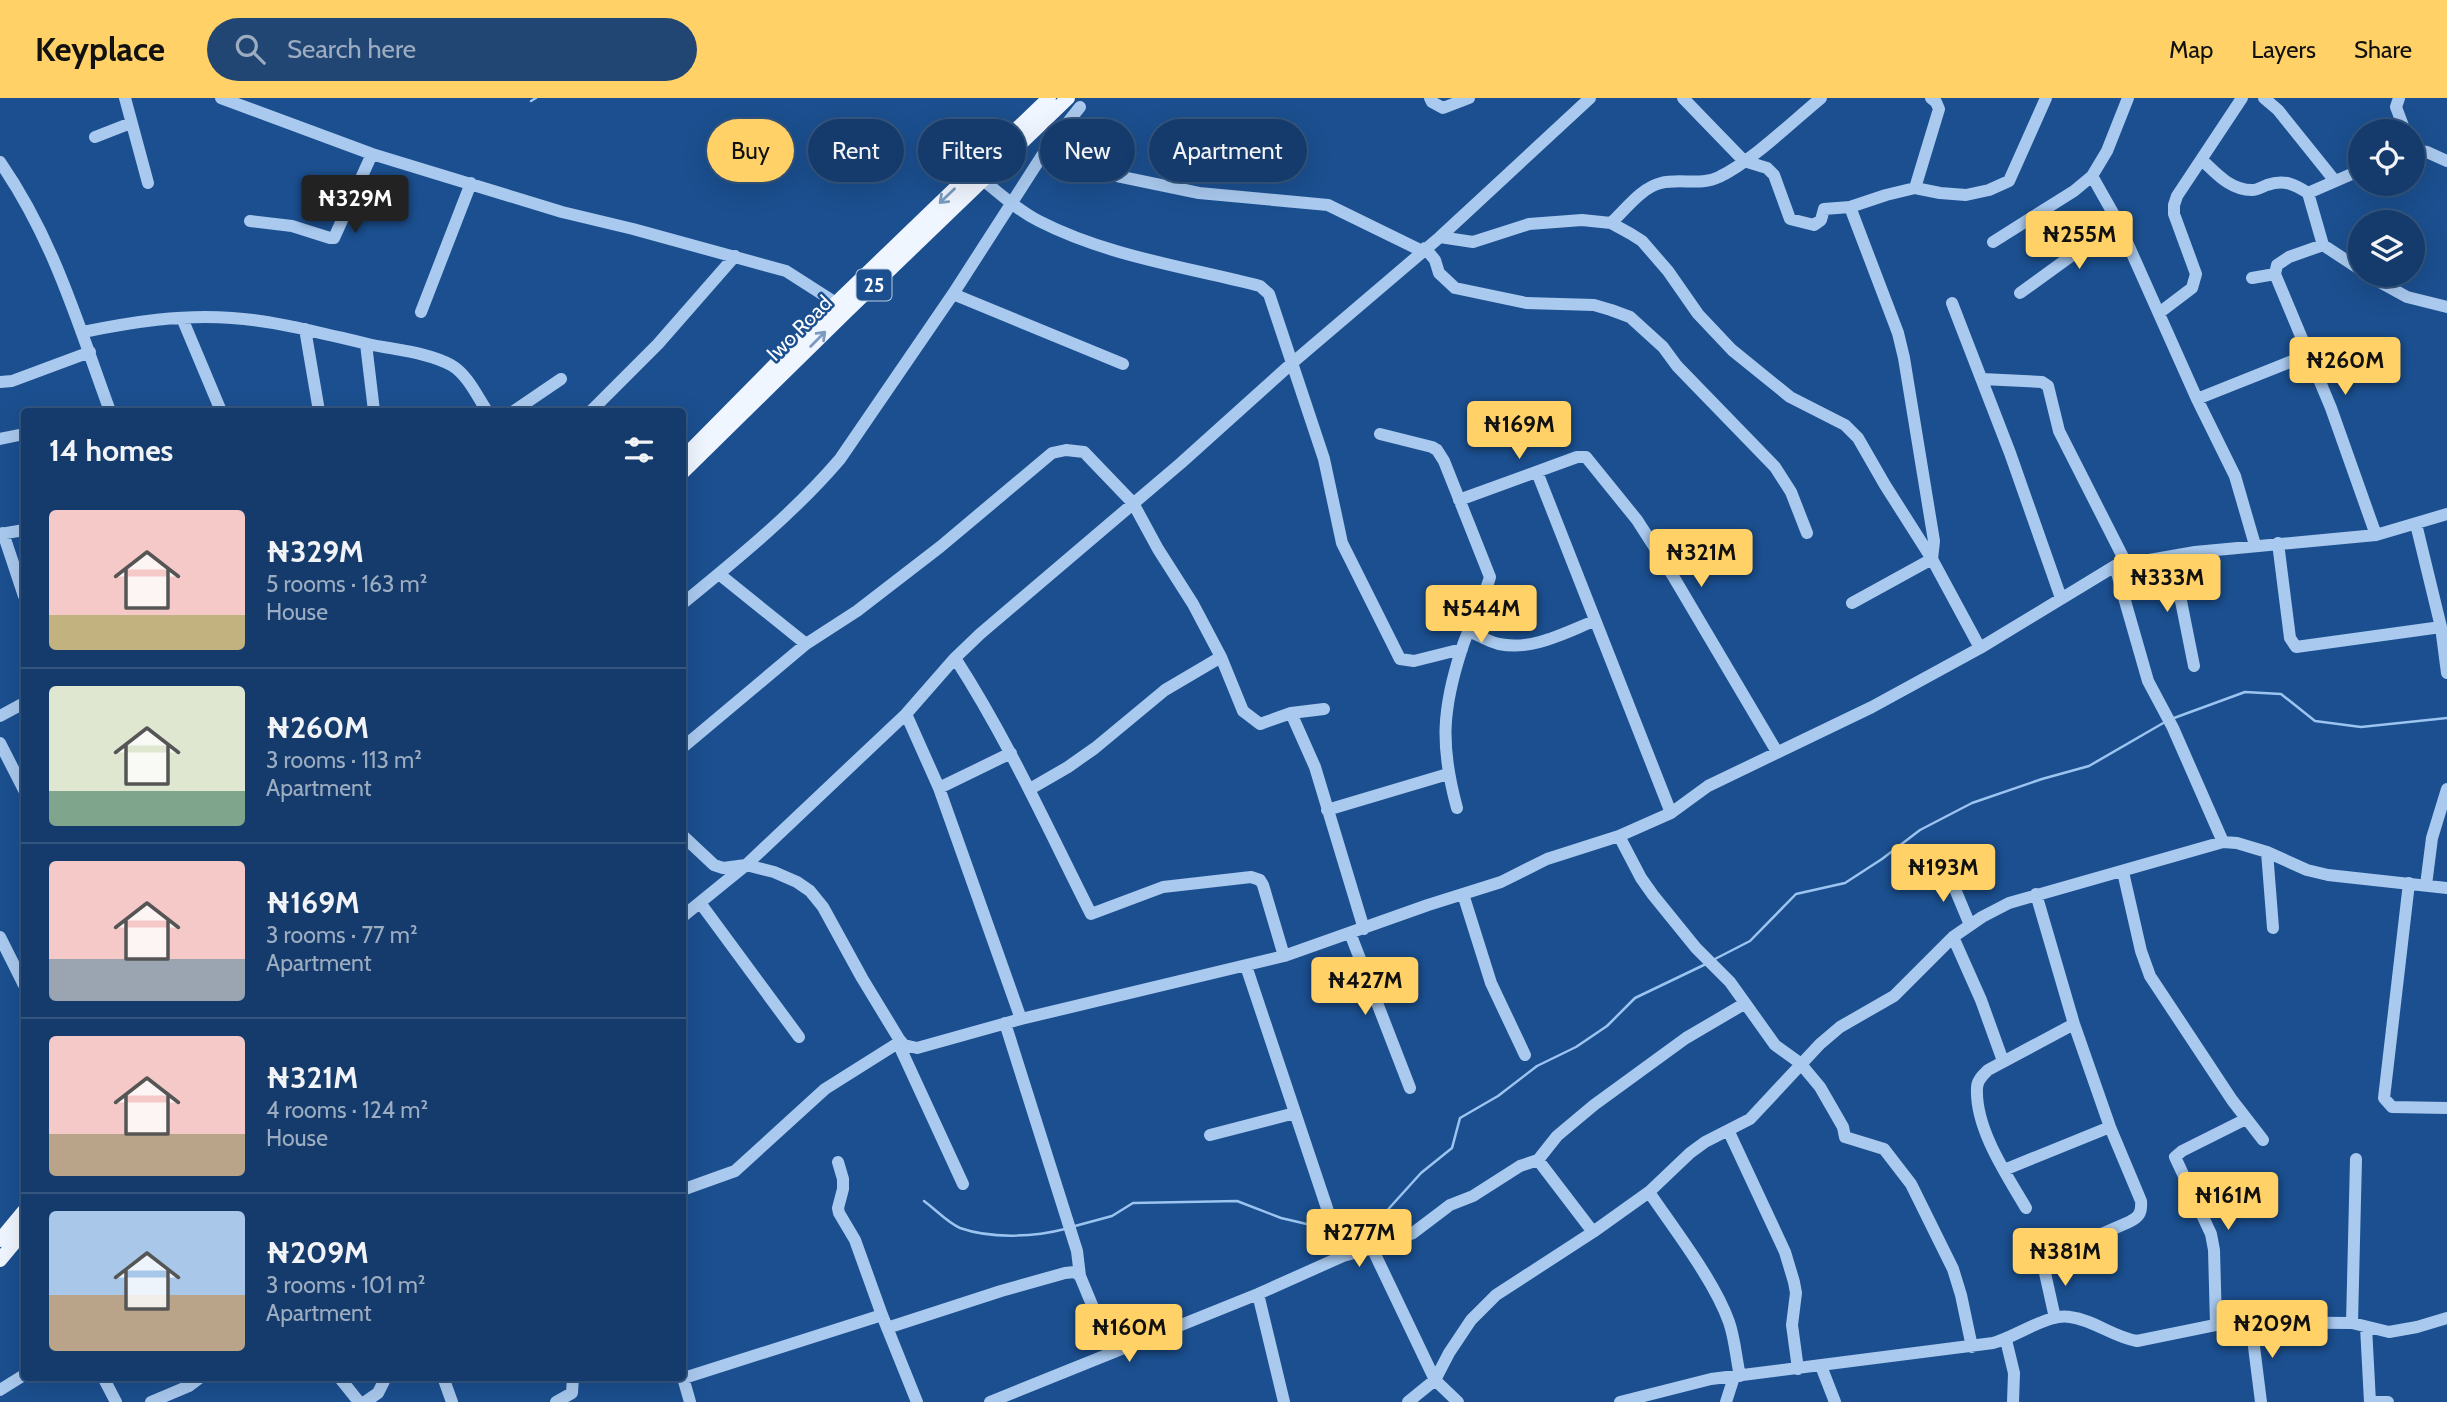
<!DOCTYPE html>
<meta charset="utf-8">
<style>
:root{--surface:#143b6b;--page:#214673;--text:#f1f3f6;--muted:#9dadc1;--line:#33557e;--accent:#ffd166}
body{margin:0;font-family:Cabin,sans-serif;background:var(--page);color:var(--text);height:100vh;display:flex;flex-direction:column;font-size:26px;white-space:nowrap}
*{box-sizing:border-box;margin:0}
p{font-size:23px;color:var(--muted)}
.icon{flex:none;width:38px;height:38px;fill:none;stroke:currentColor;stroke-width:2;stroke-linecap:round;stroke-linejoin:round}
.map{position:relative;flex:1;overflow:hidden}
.side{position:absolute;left:21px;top:310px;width:665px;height:973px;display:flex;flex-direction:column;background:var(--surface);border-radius:7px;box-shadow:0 7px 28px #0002,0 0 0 2px var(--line)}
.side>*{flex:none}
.banner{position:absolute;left:707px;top:21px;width:665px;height:63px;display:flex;gap:14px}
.tools{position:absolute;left:2348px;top:21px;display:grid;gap:14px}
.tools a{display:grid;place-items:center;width:77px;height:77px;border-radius:50%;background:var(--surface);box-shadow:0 7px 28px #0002,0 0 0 2px var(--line);font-size:35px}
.price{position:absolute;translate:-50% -60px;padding:0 16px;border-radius:7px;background:var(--accent);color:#111;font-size:23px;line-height:46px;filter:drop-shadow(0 2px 4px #0008)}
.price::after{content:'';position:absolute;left:50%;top:42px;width:21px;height:16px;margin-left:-10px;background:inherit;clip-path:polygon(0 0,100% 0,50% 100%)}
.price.current{background:#222;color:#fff}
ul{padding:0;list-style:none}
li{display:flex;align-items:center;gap:21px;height:175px;padding:0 28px}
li+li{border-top:2px solid var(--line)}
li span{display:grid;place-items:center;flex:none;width:196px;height:140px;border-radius:7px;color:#555}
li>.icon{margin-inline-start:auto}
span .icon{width:84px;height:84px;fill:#fffc;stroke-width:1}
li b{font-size:30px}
h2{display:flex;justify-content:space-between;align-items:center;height:84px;padding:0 28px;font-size:30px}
.chip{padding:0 24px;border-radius:32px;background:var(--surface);box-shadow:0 7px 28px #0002,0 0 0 2px var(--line);font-size:24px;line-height:63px}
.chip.current{background:var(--accent);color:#111}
header{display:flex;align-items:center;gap:42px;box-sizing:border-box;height:98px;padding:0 35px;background:var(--accent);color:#111}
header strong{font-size:33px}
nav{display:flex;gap:38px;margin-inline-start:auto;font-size:24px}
.search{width:490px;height:63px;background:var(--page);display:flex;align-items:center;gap:18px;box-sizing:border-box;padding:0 24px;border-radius:38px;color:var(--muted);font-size:26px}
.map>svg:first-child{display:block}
</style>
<header>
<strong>Keyplace</strong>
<div class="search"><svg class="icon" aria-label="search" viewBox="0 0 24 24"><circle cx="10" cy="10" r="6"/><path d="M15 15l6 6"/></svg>Search here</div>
<nav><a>Map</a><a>Layers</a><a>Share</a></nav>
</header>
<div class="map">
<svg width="2447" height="1304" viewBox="0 0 2447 1304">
<rect width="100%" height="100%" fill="#1b4f8f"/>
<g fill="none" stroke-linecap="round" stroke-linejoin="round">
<!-- stream -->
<path stroke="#9cc4f0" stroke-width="2.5" d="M531 3 536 0
M2174 620 2245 594 2281 596 2315 623 2361 629 2447 620
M1713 862 1750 843 1796 796 1845 785 1882 761 1920 732 1972 705 2042 681 2089 668 2165 624
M924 1103C935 1111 948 1125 960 1130 991 1141 1034 1139 1065 1131
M1075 1128 1112 1118 1133 1105 1237 1103 1281 1120 1328 1131
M1338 1133 1364 1138 1421 1075 1452 1050 1460 1020 1498 998 1537 968 1576 949 1607 928 1635 900 1708 865"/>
<!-- minor -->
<path stroke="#a9c9ee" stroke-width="12" d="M125 0 148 85
M221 0 372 56 562 114 633 131 786 173 836 205
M1430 0 1432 4 1443 10 1469 0
M1683 0 1744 63 1767 70 1774 77 1790 121 1814 127 1821 122 1824 111 1850 109 1886 97 1915 90 1940 95 1966 97 1989 92 2009 83 2046 0
M2264 0 2278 12 2335 83
M2399 0 2396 9 2405 33
M95 39 131 25
M2413 52 2427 54 2447 63
M1045 53 1117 78 1199 95 1328 107 1422 153
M2202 62C2216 75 2230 92 2252 92 2257 92 2262 89 2267 87 2284 81 2294 86 2308 95L2323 147
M0 64C54 142 78 226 110 313
M2092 78 2118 124 2197 301 2235 378 2255 447
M983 82C1000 96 1019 113 1039 123 1107 158 1186 169 1260 188L1269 196 1324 361 1342 445 1400 561 1414 563 1462 551
M1915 90 1939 11 1936 4 1931 0
M2308 95 2361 72
M1850 109 1898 235 1904 260 1934 443 1932 461 1852 505
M250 123 292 128 330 140H334L372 56
M1611 125C1625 112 1642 89 1661 85 1680 80 1701 88 1719 79 1751 64 1793 23 1821 0
M1440 139 1473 144 1529 126 1582 122 1611 125 1631 136 1642 143 1668 173 1698 216 1732 252 1790 299 1845 327 1858 340 1885 387 1932 461 1980 550
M1993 144 2074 93 2092 78 2107 53 2128 0
M1425 150 1435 162 1439 175 1455 190 1526 205 1594 207 1611 212 1630 219 1663 249 1677 268 1775 369 1791 394 1807 435
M2361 172 2323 147 2289 159 2277 167 2275 176 2331 310 2376 437
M2367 177 2407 199 2447 209
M2252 180 2275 176
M2020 195 2118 124
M953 196 1123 266
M1952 205 2010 355 2061 500
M421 214 471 85
M2159 215 2192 190 2196 176 2174 116V107L2177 98 2242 0
M182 220 221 313
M305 231 319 313
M83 234C132 224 182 216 232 220 278 223 324 236 368 246 395 252 427 254 451 267 467 276 477 298 487 313
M366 246 374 313
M1982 281 2042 284 2048 288 2059 333 2126 465
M0 284 12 283 90 254
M2197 301 2310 256
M514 313 561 281
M591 313 658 246 735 158
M1380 336 1432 349 1437 352 1444 363 1490 479C1483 503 1470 526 1462 550 1442 611 1440 648 1457 710
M0 341 24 336
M1537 374 1671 715
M1459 402 1577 359H1586L1637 422 1673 478 1777 654
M2416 426 2441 529 2447 575
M3 435 24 498
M0 436 24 432
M2278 445 2290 540 2296 549 2441 529
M2172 458 2194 568
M2115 468 2148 583 2173 630 2223 744
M719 476 806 546
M682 506C737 461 794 415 840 361L953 196 1045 53 1080 9
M1469 533C1478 537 1489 544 1499 546 1532 553 1564 535 1594 523
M955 560C1008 642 1047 729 1091 816L1163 789 1251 779 1260 782 1263 787 1284 858
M1291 615 1315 669 1364 831
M906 616 939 690 1021 921
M0 618 24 605
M0 645 24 692
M682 650 806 546 857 513 940 449 1052 355 1066 352 1084 354 1133 405 1158 451 1193 506 1221 559 1243 613 1260 626 1291 615 1324 611
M939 690 1011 655
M1030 691 1068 669 1095 650 1165 592 1221 559
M1327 712 1448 676
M682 737 714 767 723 770 746 767 774 774 797 784 810 793 823 809 862 880 899 941 904 947 917 950 1021 921 1284 858 1428 807 1501 784 1547 761 1619 738 1671 715 1708 688 1872 609 1980 550 2115 468 2195 454 2376 437 2447 416
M1619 738 1641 780 1653 797 1696 850 1730 884 1775 947 1800 965 1820 989 1843 1029 1845 1039 1884 1051 1911 1086 1953 1171 1961 1197 1972 1249
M2267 754 2273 830
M1947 772 1970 827
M2123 774 2141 853 2150 878 2232 1002 2263 1042
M2409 785 2384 1000 2392 1009 2447 1010
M2426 787 2432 740 2447 691
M1463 796 1491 885 1525 957
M2036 796 2074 926 2110 1029 2141 1103C2142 1115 2139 1119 2129 1124L2044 1161 2043 1166 2055 1220
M701 806 799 939
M682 819 746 767 906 616 955 560 980 536 1181 365 1291 266 1440 139 1590 0
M1350 835 1410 990
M0 839 24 887
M1953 839 1981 902 2003 963
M1246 868 1343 1158 1372 1150 1435 1282 1458 1304
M1005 925 1077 1153 1080 1178 1112 1255
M898 945 963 1086
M1729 1034 1785 1154 1794 1184 1796 1195 1792 1227 1798 1271
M1210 1037 1295 1015
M1538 1062 1593 1134
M838 1064 843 1081V1091L838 1110 839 1115 855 1142 882 1217 917 1304
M2004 1072 2110 1029
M682 1092 735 1073 825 991 898 945 904 947
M1649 1094C1674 1131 1714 1182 1729 1224 1735 1241 1736 1260 1740 1278
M2026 1110C2006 1076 1975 1030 1977 990 1977 982 1983 977 1988 972L2074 926
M1372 1150 1413 1135 1450 1107 1473 1098 1520 1068 1538 1062 1557 1038 1594 1007 1686 940 1744 906
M1258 1196 1284 1304
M2251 1225 2261 1304
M2352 1225 2356 1061
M2216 1226 2214 1152 2211 1136 2175 1059 2182 1053 2246 1021
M2366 1229 2370 1304
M887 1230 1001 1193 1065 1175 1075 1174 1080 1178
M2006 1242 2014 1275 2013 1304
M1821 1268 1835 1304
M682 1276 690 1304
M103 1279 116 1304
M339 1279 359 1304
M443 1279 452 1304
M684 1280 882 1217
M0 1292 24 1277
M151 1304 189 1288 201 1279
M365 1304 378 1295 386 1279
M556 1304 572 1295 573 1279
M990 1304 1258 1196 1343 1158
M1408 1304 1435 1282 1449 1255 1471 1222 1496 1197 1593 1134 1649 1094 1690 1055 1705 1044 1750 1021 1820 946 1840 929 1894 898 1953 839 1982 819 2009 805 2223 744 2237 745 2267 754 2307 772 2328 777 2447 790
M1620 1304 1711 1281 1993 1245C2016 1239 2048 1215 2070 1219 2094 1222 2113 1239 2137 1243L2230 1224 2352 1225 2389 1234 2417 1229 2447 1220
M1726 1304 1734 1279
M2375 1304H2388"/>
<!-- major -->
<path stroke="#f0f6ff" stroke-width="14" d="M682 361 836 205 1049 0
M682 375 847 213 1068 0
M0 1142 24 1113
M0 1162 24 1133"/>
</g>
<!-- one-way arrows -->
<defs><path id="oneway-shaft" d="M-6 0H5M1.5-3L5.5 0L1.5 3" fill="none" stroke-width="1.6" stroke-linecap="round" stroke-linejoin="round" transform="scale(1.75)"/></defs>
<g stroke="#7b9ac1">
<use href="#oneway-shaft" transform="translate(947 98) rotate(136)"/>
<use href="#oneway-shaft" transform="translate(818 241) rotate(-45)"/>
</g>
<g text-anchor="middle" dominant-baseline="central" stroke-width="5" stroke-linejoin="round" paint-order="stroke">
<!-- shield labels -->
<rect fill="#1b4f8f" stroke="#bbcadd" stroke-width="2" x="856.5" y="171.5" width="35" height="31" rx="5"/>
<g font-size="19" font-weight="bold" fill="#fff">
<text x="874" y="187">25</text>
</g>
<!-- street labels -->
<g font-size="21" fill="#fff" stroke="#1b4f8f">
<text transform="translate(799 230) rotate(-45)">Iwo Road</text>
</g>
</g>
</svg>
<div class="tools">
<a><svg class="icon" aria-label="locate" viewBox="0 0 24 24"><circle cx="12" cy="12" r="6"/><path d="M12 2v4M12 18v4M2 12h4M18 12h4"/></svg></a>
<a><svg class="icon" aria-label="layers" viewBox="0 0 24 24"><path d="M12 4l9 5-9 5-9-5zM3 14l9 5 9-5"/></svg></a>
</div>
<b class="price current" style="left:355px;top:137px">₦329M</b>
<b class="price" style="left:2079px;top:173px">₦255M</b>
<b class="price" style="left:2345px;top:299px">₦260M</b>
<b class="price" style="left:1519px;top:363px">₦169M</b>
<b class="price" style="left:1701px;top:491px">₦321M</b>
<b class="price" style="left:2167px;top:516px">₦333M</b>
<b class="price" style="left:1481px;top:547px">₦544M</b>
<b class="price" style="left:1943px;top:806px">₦193M</b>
<b class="price" style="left:1365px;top:919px">₦427M</b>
<b class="price" style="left:2228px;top:1134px">₦161M</b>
<b class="price" style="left:1359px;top:1171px">₦277M</b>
<b class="price" style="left:2065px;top:1190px">₦381M</b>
<b class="price" style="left:2272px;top:1262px">₦209M</b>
<b class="price" style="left:1129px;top:1266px">₦160M</b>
<div class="banner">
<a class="chip current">Buy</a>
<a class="chip">Rent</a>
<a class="chip">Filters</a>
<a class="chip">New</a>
<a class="chip">Apartment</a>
</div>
<section class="side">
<h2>14 homes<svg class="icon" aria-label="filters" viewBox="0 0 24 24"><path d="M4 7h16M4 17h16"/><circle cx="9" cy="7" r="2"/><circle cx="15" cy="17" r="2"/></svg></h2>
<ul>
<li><span style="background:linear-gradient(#f6c9c9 75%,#c2b280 0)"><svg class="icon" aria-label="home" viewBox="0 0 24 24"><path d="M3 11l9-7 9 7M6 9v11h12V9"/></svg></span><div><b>₦329M</b><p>5 rooms · 163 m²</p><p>House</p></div></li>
<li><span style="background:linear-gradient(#dfe7d0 75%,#7fa58c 0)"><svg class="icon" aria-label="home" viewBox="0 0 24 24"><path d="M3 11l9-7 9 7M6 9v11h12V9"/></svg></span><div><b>₦260M</b><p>3 rooms · 113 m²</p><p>Apartment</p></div></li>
<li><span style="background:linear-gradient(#f6c9c9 70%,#9aa5b1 0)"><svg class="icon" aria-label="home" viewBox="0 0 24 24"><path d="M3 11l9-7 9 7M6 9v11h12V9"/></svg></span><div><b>₦169M</b><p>3 rooms · 77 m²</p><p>Apartment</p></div></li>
<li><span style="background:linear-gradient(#f6c9c9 70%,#b9a48a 0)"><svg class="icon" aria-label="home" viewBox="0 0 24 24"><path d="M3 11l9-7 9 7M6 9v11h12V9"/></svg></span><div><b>₦321M</b><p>4 rooms · 124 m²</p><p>House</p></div></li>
<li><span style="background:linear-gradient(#a9c7e8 60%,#b9a48a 0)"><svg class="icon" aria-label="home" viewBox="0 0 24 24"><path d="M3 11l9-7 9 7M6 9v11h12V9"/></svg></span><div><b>₦209M</b><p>3 rooms · 101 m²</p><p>Apartment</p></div></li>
</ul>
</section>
</div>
